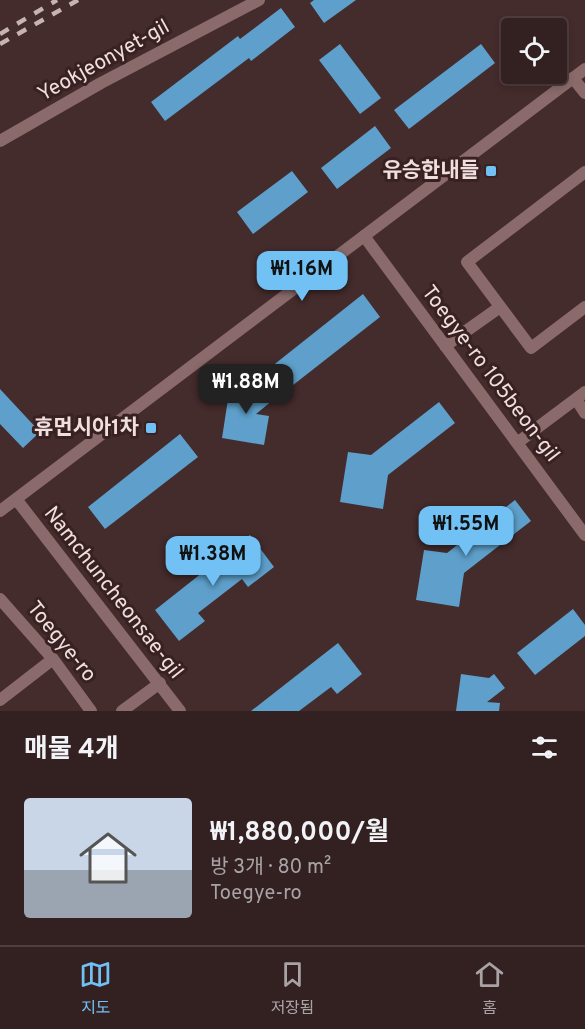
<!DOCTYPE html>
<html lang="ko">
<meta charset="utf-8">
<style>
:root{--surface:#332021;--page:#3e2d2e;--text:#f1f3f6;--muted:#a9a3a5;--line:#4e3e3f;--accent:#71c1f5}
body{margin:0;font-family:Overpass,"Noto Sans KR",sans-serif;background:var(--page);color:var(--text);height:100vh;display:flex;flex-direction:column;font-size:22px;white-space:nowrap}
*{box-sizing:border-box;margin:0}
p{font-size:20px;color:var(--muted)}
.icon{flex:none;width:33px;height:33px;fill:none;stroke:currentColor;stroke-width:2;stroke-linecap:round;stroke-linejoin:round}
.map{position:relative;height:711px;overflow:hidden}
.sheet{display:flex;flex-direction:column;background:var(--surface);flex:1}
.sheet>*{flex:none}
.buttons{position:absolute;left:501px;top:18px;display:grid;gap:12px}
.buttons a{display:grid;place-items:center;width:66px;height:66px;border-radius:6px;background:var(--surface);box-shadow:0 3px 9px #0003,0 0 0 2px var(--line);font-size:30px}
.price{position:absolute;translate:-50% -51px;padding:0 14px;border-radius:12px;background:var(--accent);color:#111;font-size:20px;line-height:39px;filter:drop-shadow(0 2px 3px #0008)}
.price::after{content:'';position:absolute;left:50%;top:36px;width:18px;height:14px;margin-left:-9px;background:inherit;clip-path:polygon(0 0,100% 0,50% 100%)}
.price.on{background:#222;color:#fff}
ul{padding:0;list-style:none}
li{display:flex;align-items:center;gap:18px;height:150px;padding:0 24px}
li+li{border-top:2px solid var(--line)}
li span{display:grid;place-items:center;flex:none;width:168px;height:120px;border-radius:6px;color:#555}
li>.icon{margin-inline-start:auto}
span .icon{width:72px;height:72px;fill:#fffc;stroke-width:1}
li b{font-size:26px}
h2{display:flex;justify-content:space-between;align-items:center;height:72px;padding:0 24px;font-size:26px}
.dock{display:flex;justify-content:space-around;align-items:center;height:84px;border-top:2px solid var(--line);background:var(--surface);font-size:16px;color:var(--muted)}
.dock a{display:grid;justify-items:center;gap:3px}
.dock .on{color:var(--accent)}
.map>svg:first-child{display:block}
</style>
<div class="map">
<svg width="585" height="711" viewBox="0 0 585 711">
<rect width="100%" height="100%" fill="#442b2c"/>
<!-- building -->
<path fill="#5ea0cb" d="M314 0H356L324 23 310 3Z
M281 8 295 27 251 61 249 58 165 121 151 102 238 36 240 39Z
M340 44 381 98 360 114 319 60Z
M481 44 495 63 409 129 394 110Z
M375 126 391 148 337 189 321 168Z
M292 171 308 192 253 234 237 212Z
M363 294 380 317 288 389 271 367Z
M230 386 257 390 262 386 273 400 256 414 269 416 264 445 222 438Z
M0 389 40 432 23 448 0 424Z
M439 402 455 423 388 475 383 509 340 502 348 452 371 455Z
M180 434 198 457 105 529 88 507Z
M515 500 531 521 464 573 459 607 416 600 424 550 447 553Z
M250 535 274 567 248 587 242 579 198 613 205 621 179 641 155 610Z
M573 609 585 625V636L535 675 517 653Z
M338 643 362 674 337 694 331 687 299 711H251Z
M461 674 489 678 494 674 505 688 487 702 500 703 499 711H456Z"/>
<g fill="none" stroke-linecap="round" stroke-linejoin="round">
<!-- minor -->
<path stroke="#8a6a6b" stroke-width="12" d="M573 78 585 93
M0 141 101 83 259 0
M585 172 467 262 531 348 585 307
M364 236 585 535
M445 346 500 307
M576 399 585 413
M517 443 585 392
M0 599 53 659 91 711
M0 700 53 659
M122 711 160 683"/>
<!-- tertiary -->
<path stroke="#8a6a6b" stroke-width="12" d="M16 499 180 711
M0 511 585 69"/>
<!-- rail -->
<path stroke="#c6b3b3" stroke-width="4.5" stroke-dasharray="10 10" stroke-linecap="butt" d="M0 34 57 0
M0 44 78 0"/>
</g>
<!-- markers -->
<g fill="#71c1f5" stroke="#392122" stroke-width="2">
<rect x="485" y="165" width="12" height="12" rx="3"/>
<rect x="145" y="422" width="12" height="12" rx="3"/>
</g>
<g text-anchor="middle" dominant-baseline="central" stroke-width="6" stroke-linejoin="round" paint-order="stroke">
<!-- street labels -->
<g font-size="21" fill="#f0dfdf" stroke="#392122">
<text transform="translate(104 61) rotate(-29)">Yeokjeonyet-gil</text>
<text transform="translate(490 374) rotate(53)">Toegye-ro 105beon-gil</text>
<text transform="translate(113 593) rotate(52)">Namchuncheonsae-gil</text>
<text transform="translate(61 642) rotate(51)">Toegye-ro</text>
</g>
<!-- poi labels -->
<g font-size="21" font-weight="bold" fill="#f0dfdf" stroke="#392122" text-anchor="end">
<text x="479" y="171">유승한내들</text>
<text x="139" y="428">휴먼시아1차</text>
</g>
</g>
</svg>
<div class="buttons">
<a><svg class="icon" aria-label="locate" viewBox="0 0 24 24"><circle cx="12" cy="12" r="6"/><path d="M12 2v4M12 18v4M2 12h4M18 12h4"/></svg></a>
</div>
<b class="price" style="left:302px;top:302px">₩1.16M</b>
<b class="price on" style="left:246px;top:415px">₩1.88M</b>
<b class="price" style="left:466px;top:557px">₩1.55M</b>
<b class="price" style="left:213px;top:587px">₩1.38M</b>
</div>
<section class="sheet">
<h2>매물 4개<svg class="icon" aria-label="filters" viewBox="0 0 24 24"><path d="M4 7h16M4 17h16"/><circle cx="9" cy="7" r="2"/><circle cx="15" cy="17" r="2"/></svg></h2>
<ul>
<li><span style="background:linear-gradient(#c9d6e8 60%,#9aa5b1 0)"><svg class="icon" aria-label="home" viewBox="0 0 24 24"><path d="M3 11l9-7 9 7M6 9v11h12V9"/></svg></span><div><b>₩1,880,000/월</b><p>방 3개 · 80 m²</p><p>Toegye-ro</p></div></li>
</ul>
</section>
<nav class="dock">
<a class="on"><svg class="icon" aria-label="map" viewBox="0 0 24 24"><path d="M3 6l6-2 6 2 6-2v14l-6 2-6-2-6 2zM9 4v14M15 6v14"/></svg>지도</a>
<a><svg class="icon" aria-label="saved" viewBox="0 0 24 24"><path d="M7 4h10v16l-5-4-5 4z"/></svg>저장됨</a>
<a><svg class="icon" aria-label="home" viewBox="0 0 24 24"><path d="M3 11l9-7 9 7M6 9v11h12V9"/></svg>홈</a>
</nav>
